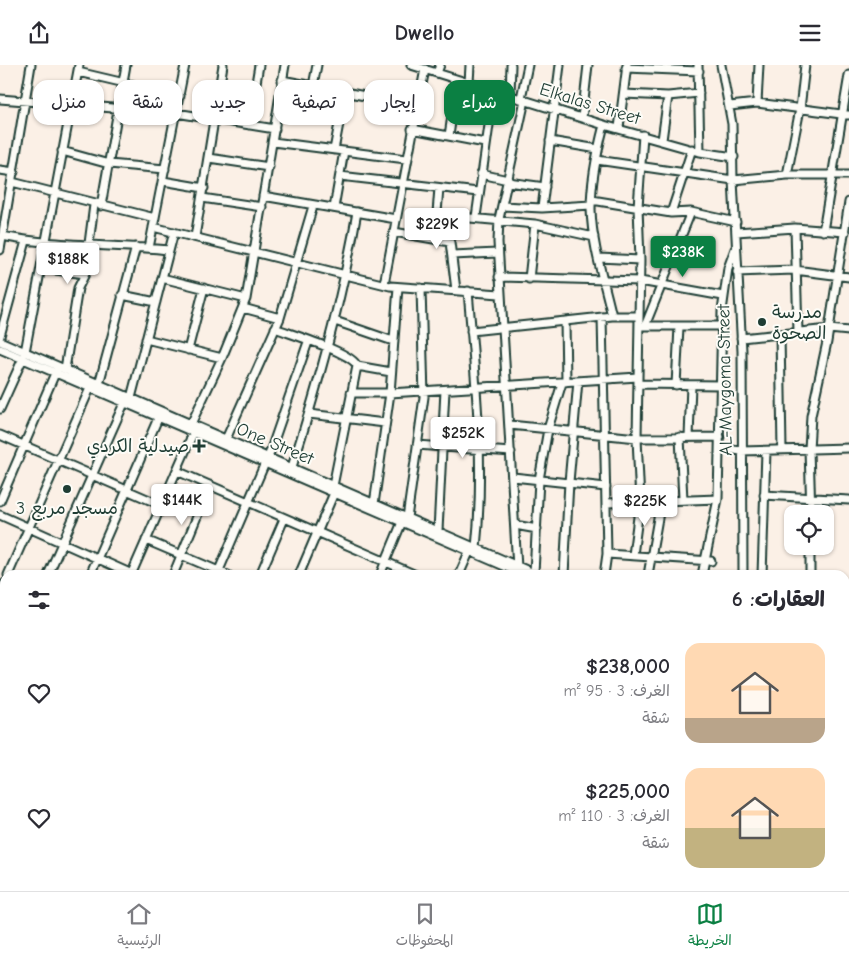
<!DOCTYPE html>
<html lang="ar">
<meta charset="utf-8">
<style>
:root{--surface:#fff;--page:#f2f2f3;--text:#2b2b33;--muted:#7c7c81;--line:#e1e1e2;--accent:#0b8043}
body{margin:0;font-family:"Comic Neue","Playpen Sans Arabic",sans-serif;background:var(--page);color:var(--text);direction:rtl;height:100vh;display:flex;flex-direction:column;font-size:19px;white-space:nowrap}
*{box-sizing:border-box;margin:0}
p{font-size:16px;color:var(--muted)}
.icon{flex:none;width:28px;height:28px;fill:none;stroke:currentColor;stroke-width:2;stroke-linecap:round;stroke-linejoin:round}
.map{position:relative;flex:1;overflow:hidden;direction:ltr}
.details{position:absolute;left:0px;top:505px;width:850px;height:321px;display:flex;flex-direction:column;background:var(--surface);border-radius:15px 15px 0 0;box-shadow:0 1px 4px #0004;direction:rtl}
.details>*{flex:none}
.guide{position:absolute;left:15px;top:15px;width:500px;height:45px;direction:rtl;display:flex;gap:10px}
.tools{position:absolute;left:784px;top:440px;display:grid;gap:10px}
.tools a{display:grid;place-items:center;width:50px;height:50px;border-radius:10px;background:var(--surface);box-shadow:0 1px 4px #0004;font-size:25px}
.price{position:absolute;translate:-50% -42px;padding:0 11px;border-radius:5px;background:#fff;color:#222;font-size:16px;line-height:32px;filter:drop-shadow(0 1px 2px #0008)}
.price::after{content:'';position:absolute;left:50%;top:30px;width:15px;height:11px;margin-left:-8px;background:inherit;clip-path:polygon(0 0,100% 0,50% 100%)}
.price.selected{background:var(--accent);color:#fff}
ul{padding:0;list-style:none}
li{display:flex;align-items:center;gap:15px;height:125px;padding:0 25px}
li span{display:grid;place-items:center;flex:none;width:140px;height:100px;border-radius:15px;color:#555}
li>.icon{margin-inline-start:auto}
span .icon{width:60px;height:60px;fill:#fffc;stroke-width:1}
li b{font-size:21px}
h2{display:flex;justify-content:space-between;align-items:center;height:60px;padding:0 25px;font-size:21px}
.tag{padding:0 18px;border-radius:15px;background:var(--surface);box-shadow:0 1px 4px #0004;font-size:18px;line-height:45px}
.tag.selected{background:var(--accent);color:#fff}
header{display:flex;justify-content:space-between;align-items:center;height:65px;padding:0 25px;background:var(--surface);font-size:22px;font-weight:800}
.tabs{display:flex;justify-content:space-around;align-items:center;height:70px;border-top:1px solid var(--line);background:var(--surface);font-size:14px;color:var(--muted)}
.tabs a{display:grid;justify-items:center;gap:2px}
.tabs .selected{color:var(--accent)}
.map>svg:first-child{display:block}
</style>
<header><svg class="icon" aria-label="menu" viewBox="0 0 24 24"><path d="M4 6h16M4 12h16M4 18h16"/></svg>Dwello<svg class="icon" aria-label="share" viewBox="0 0 24 24"><path d="M12 15V3M7 8l5-5 5 5M5 13v7h14v-7"/></svg></header>
<div class="map">
<svg width="849" height="826" viewBox="0 0 849 826">
<rect width="100%" height="100%" fill="#fbf0e6"/>
<filter id="ink" filterUnits="userSpaceOnUse"><feTurbulence type="fractalNoise" baseFrequency=".02" numOctaves="2"/><feDisplacementMap in="SourceGraphic" scale="10" xChannelSelector="R" yChannelSelector="G"/><feConvolveMatrix kernelMatrix="1 2 1 2 8 2 1 2 1" color-interpolation-filters="sRGB"/></filter>
<g filter="url(#ink)">
<!-- built -->
<path fill="#f8e2d2" d="M849 652V716L845 715V661Z"/>
<g fill="none" stroke-linecap="round" stroke-linejoin="round">
<!-- minor casing -->
<g stroke="#1f3d34" stroke-width="11">
<path id="minor" d="M411 0 604 60 700 87 734 92
M698 0 700 87
M721 0 732 59 733 115 742 286 743 510
M626 3 699 6
M78 7 180 31
M437 8 440 0
M282 15 417 41
M469 18 470 0
M313 21 317 0
M510 29 511 0
M624 29 668 31 699 28
M521 33 528 0
M0 34 176 48 275 64
M757 38 759 0
M730 41 757 38 849 50
M582 53 588 0
M249 60 259 0
M604 60C597 87 591 117 591 144 592 180 604 216 612 251
M619 63 627 0
M412 64 485 78
M449 71 457 15
M662 75 668 31
M550 76 598 84
M273 77 406 94
M334 85 345 27
M62 86 109 99 165 104
M209 93 269 102
M597 95 733 115 787 110H849
M0 105 14 107
M481 109 508 115
M787 110 800 44 805 0
M340 111 478 127
M163 116 204 123
M12 117 155 153
M508 117 545 122
M263 131 396 154
M202 133 262 142
M592 135 671 148 691 147 736 157
M101 141 126 0
M502 141 542 143 591 140
M334 143 344 86
M542 143 560 0
M671 148 692 84
M437 150 535 159 594 172
M476 152 494 25
M153 162 390 221 500 229
M795 163 798 267
M823 166 849 10
M394 167 450 177 456 225
M736 167 795 163 845 167
M2 171C57 182 113 179 169 185
M195 172 223 0
M435 173 439 123
M149 183 185 0
M0 185 31 0
M452 190 498 188
M599 193 640 195
M41 203 85 209
M737 207 795 205 849 212
M499 212 640 216 723 231
M162 213 246 234
M529 214 535 159
M384 219 425 4
M468 226C475 312 485 397 476 483
M122 230 156 237
M243 243 280 253
M602 252 607 489 604 510
M335 256 393 276
M565 256 566 317
M641 261H721
M645 261 691 147
M275 263C290 269 352 287 357 301L391 307
M471 266 612 251H639
M780 269 782 385
M0 271 26 176
M741 273 829 264 849 266
M146 274 222 293
M0 276 538 510
M0 284 525 510
M188 285 204 223
M25 287 79 0
M65 304 78 223 85 209 94 140
M99 319 136 182
M638 319 721 320
M676 320 679 262
M351 328H390L638 312
M131 333 174 167
M0 344 23 293
M309 349 385 358
M191 359 222 293 246 234 285 0
M510 360 637 373 720 372
M0 370 161 440
M680 372 683 435
M689 372 691 320
M226 374 280 253 313 141
M417 380 511 387
M720 383 741 386 849 383
M268 393 308 277
M292 402C319 318 342 235 357 147
M177 406 416 510
M513 412 606 422
M333 421 357 301
M764 430 849 435
M0 436 56 306
M607 438 718 434
M374 439 390 328 398 222
M811 449 809 384 811 351 827 277 849 137
M0 450 132 509
M407 453 424 332 421 223
M515 460 537 464
M438 466 445 325
M146 475 228 510
M607 489 711 496
M633 490 640 437 637 373 640 195 638 142 643 70
M517 503 498 177 499 154 525 35
M534 508 539 415 548 364 562 318
M8 510 91 321
M48 510 125 336
M90 510 159 351
M131 510 194 366
M173 510 210 420
M217 510 265 398
M260 510 284 454
M299 510 334 428
M380 510 402 457
M459 510 470 485
M564 510 569 417 578 316
M648 510 661 436
M702 510 718 434 722 246 728 203 735 184
M762 510 766 386
M810 510V481
M0 530 5 518
M0 535 5 537
M0 577 5 565
M845 578 849 550
M0 623 5 630
M0 651 5 652
M845 661 849 653
M0 703 5 691
M0 722 5 724
M845 788 849 779
M0 795 5 784
M845 818 849 820
M57 821 67 826
M260 821 270 826
M438 821 448 826
M621 821 632 826
M27 826 29 821
M111 826 113 821
M196 826 198 821
M239 826 241 821
M278 826 280 821
M321 826 323 821
M362 826 364 821
M401 826 403 821
M504 826 506 821
M543 826 545 821
M584 826 586 821
M665 826 667 821
M706 826 708 821
M755 826 757 821
M828 826 830 821"/>
</g>
<!-- minor -->
<use href="#minor" stroke="#fdfcf7" stroke-width="7"/>
</g>
</g>
<!-- markers -->
<g fill="#1f3d34" stroke="#fdfcf7" stroke-width="2">
<circle cx="762" cy="257" r="5"/>
<path d="M196.5 373.5h5v5h5v5h-5v5h-5v-5h-5v-5h5z"/>
<circle cx="67" cy="424" r="5"/>
</g>
<g text-anchor="middle" dominant-baseline="central" stroke-width="4" stroke-linejoin="round" paint-order="stroke">
<!-- street labels -->
<g font-size="18" fill="#1f3d34" stroke="#fdfcf7">
<text transform="translate(590 39) rotate(17)">Elkalas Street</text>
<text transform="translate(725 315) rotate(-91)">AL-Maygoma Street</text>
<text transform="translate(275 379) rotate(23)">One Street</text>
</g>
<!-- poi labels -->
<g font-size="18" fill="#1f3d34" stroke="#fdfcf7" text-anchor="start">
<text x="772" y="247">مدرسة<tspan x="772" dy="21">الصحوة</tspan></text>
<text x="189" y="381" text-anchor="end">صيدلية الكردي</text>
<text x="67" y="443" text-anchor="middle">مسجد مربع 3</text>
</g>
</g>
</svg>
<div class="tools">
<a><svg class="icon" aria-label="locate" viewBox="0 0 24 24"><circle cx="12" cy="12" r="6"/><path d="M12 2v4M12 18v4M2 12h4M18 12h4"/></svg></a>
</div>
<b class="price" style="left:437px;top:185px">$229K</b>
<b class="price selected" style="left:683px;top:213px">$238K</b>
<b class="price" style="left:68px;top:220px">$188K</b>
<b class="price" style="left:463px;top:394px">$252K</b>
<b class="price" style="left:182px;top:461px">$144K</b>
<b class="price" style="left:645px;top:462px">$225K</b>
<div class="guide">
<a class="tag selected">شراء</a>
<a class="tag">إيجار</a>
<a class="tag">تصفية</a>
<a class="tag">جديد</a>
<a class="tag">شقة</a>
<a class="tag">منزل</a>
</div>
<section class="details">
<h2>العقارات: 6<svg class="icon" aria-label="filters" viewBox="0 0 24 24"><path d="M4 7h16M4 17h16"/><circle cx="9" cy="7" r="2"/><circle cx="15" cy="17" r="2"/></svg></h2>
<ul>
<li><span style="background:linear-gradient(#ffd9b3 75%,#b9a48a 0)"><svg class="icon" aria-label="home" viewBox="0 0 24 24"><path d="M3 11l9-7 9 7M6 9v11h12V9"/></svg></span><div><b>$238,000</b><p>الغرف: 3 · 95 m²</p><p>شقة</p></div><svg class="icon" aria-label="heart" viewBox="0 0 24 24"><path d="M12 20l-8-8c-3-5 5-10 8-4 3-6 11-1 8 4z"/></svg></li>
<li><span style="background:linear-gradient(#ffd9b3 60%,#c2b280 0)"><svg class="icon" aria-label="home" viewBox="0 0 24 24"><path d="M3 11l9-7 9 7M6 9v11h12V9"/></svg></span><div><b>$225,000</b><p>الغرف: 3 · 110 m²</p><p>شقة</p></div><svg class="icon" aria-label="heart" viewBox="0 0 24 24"><path d="M12 20l-8-8c-3-5 5-10 8-4 3-6 11-1 8 4z"/></svg></li>
</ul>
</section>
</div>
<nav class="tabs">
<a class="selected"><svg class="icon" aria-label="map" viewBox="0 0 24 24"><path d="M3 6l6-2 6 2 6-2v14l-6 2-6-2-6 2zM9 4v14M15 6v14"/></svg>الخريطة</a>
<a><svg class="icon" aria-label="saved" viewBox="0 0 24 24"><path d="M7 4h10v16l-5-4-5 4z"/></svg>المحفوظات</a>
<a><svg class="icon" aria-label="home" viewBox="0 0 24 24"><path d="M3 11l9-7 9 7M6 9v11h12V9"/></svg>الرئيسية</a>
</nav>
